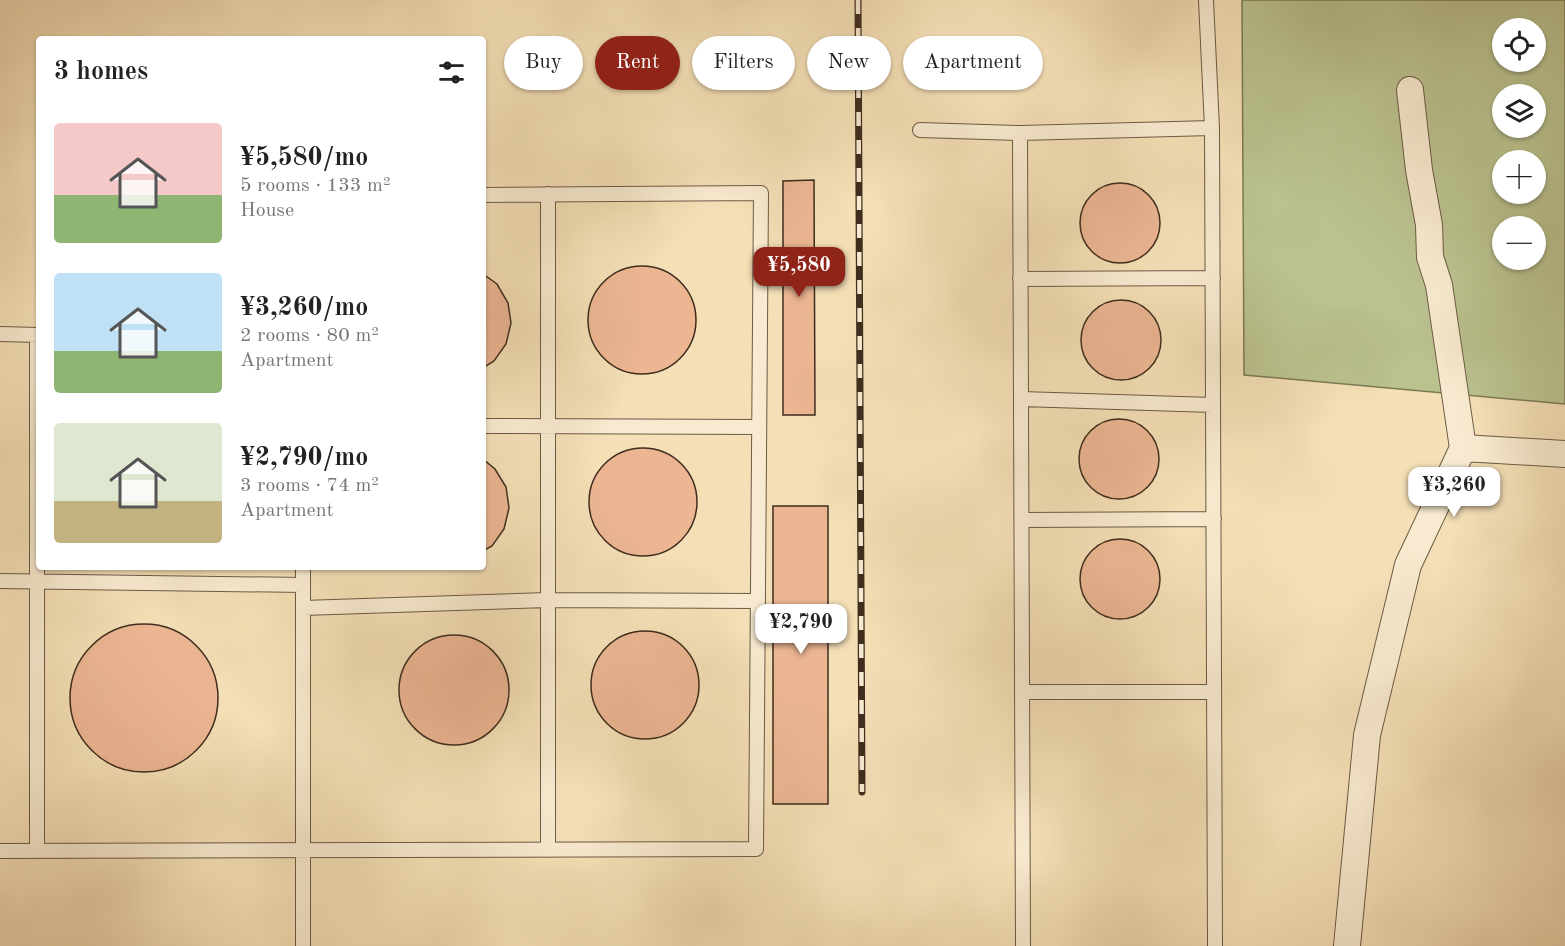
<!DOCTYPE html>
<meta charset="utf-8">
<style>
:root{--surface:#fff;--page:#f6f6f6;--text:#222;--muted:#767676;--accent:#8f2418}
body{margin:0;font-family:"Old Standard TT",serif;background:var(--page);color:var(--text);height:100vh;display:flex;flex-direction:column;font-size:22px;white-space:nowrap}
*{box-sizing:border-box;margin:0}
p{font-size:20px;color:var(--muted)}
.icon{flex:none;width:33px;height:33px;fill:none;stroke:currentColor;stroke-width:2;stroke-linecap:round;stroke-linejoin:round}
.map{position:relative;flex:1;overflow:hidden}
.details{position:absolute;left:36px;top:36px;width:450px;height:534px;display:flex;flex-direction:column;background:var(--surface);border-radius:6px;box-shadow:0 2px 4px #0004}
.details>*{flex:none}
.hud{position:absolute;left:504px;top:36px;width:570px;height:54px;display:flex;gap:12px}
.controls{position:absolute;left:1492px;top:18px;display:grid;gap:12px}
.controls a{display:grid;place-items:center;width:54px;height:54px;border-radius:50%;background:var(--surface);box-shadow:0 2px 4px #0004;font-size:30px}
.price{position:absolute;translate:-50% -51px;padding:0 14px;border-radius:12px;background:#fff;color:#222;font-size:20px;line-height:39px;filter:drop-shadow(0 2px 3px #0008)}
.price::after{content:'';position:absolute;left:50%;top:36px;width:18px;height:14px;margin-left:-9px;background:inherit;clip-path:polygon(0 0,100% 0,50% 100%)}
.price.on{background:var(--accent);color:#fff}
ul{padding:0;list-style:none}
li{display:flex;align-items:center;gap:18px;height:150px;padding:0 18px}
li span{display:grid;place-items:center;flex:none;width:168px;height:120px;border-radius:6px;color:#555}
li>.icon{margin-inline-start:auto}
span .icon{width:72px;height:72px;fill:#fffc;stroke-width:1}
li b{font-size:26px}
h2{display:flex;justify-content:space-between;align-items:center;height:72px;padding:0 18px;font-size:26px}
.pill{padding:0 21px;border-radius:27px;background:var(--surface);box-shadow:0 2px 4px #0004;font-size:21px;line-height:54px}
.pill.on{background:var(--accent);color:#fff}
.map>svg:first-child{display:block}
</style>
<div class="map">
<svg width="1565" height="946" viewBox="0 0 1565 946">
<rect width="100%" height="100%" fill="#f4dfb6"/>
<filter id="stains"><feTurbulence type="fractalNoise" baseFrequency=".00333" numOctaves="4"/><feColorMatrix values="0 0 0 0 .2 0 0 0 0 .09 0 0 0 0 .02 0 0 0 .5 -.17"/></filter>
<radialGradient id="worn" r=".72"><stop offset=".6" stop-color="#630" stop-opacity="0"/><stop offset="1" stop-color="#630" stop-opacity=".3"/></radialGradient>
<!-- green -->
<path fill="#bac28f" stroke="#7c7856" stroke-width="1.5" fill-rule="evenodd" d="M1242 0H1565V404L1244 375ZM1503 28H1536V62H1503ZM1503 94H1536V128H1503ZM1503 160H1536V194H1503ZM1503 226H1536V260H1503Z"/>
<!-- building -->
<path fill="#ecb693" stroke="#3e2d1e" stroke-width="1.5" d="M814 180 815 415H783V181Z
M1080 223a40 40 0 1 1 80 0a40 40 0 1 1-80 0Z
M588 320a54 54 0 1 1 108 0a54 54 0 1 1-108 0Z
M483 274 497 284 508 303 511 323 506 344 494 361 483 368Z
M1081 340a40 40 0 1 1 80 0a40 40 0 1 1-80 0Z
M1079 459a40 40 0 1 1 80 0a40 40 0 1 1-80 0Z
M589 502a54 54 0 1 1 108 0a54 54 0 1 1-108 0Z
M483 459 495 469 506 487 509 508 504 529 492 546 483 551Z
M773 506H828V804H773Z
M1080 579a40 40 0 1 1 80 0a40 40 0 1 1-80 0Z
M70 698a74 74 0 1 1 148 0a74 74 0 1 1-148 0Z
M591 685a54 54 0 1 1 108 0a54 54 0 1 1-108 0Z
M399 690a55 55 0 1 1 110 0a55 55 0 1 1-110 0Z"/>
<g fill="none" stroke-linecap="round" stroke-linejoin="round">
<!-- lane casing -->
<g stroke="#6c5a44" stroke-width="16">
<path id="lane" d="M1206 0 1212 128 1215 946
M920 130 1020 133 1212 128
M1020 133 1023 946
M1020 279 1213 278
M0 334 39 335
M37 335V851
M1021 399 1213 405
M483 426 759 427
M1022 520 1214 519
M303 567V946
M0 581 303 585
M303 608 548 600 758 601
M1022 692H1214
M548 850V194
M0 851 756 849 761 193 483 195"/>
</g>
<!-- street casing -->
<g stroke="#6c5a44" stroke-width="28">
<path id="street" d="M1463 448 1565 454
M1347 946 1367 735 1408 565 1463 448 1439 285 1430 257 1429 225 1419 170 1410 90"/>
</g>
<!-- lane -->
<use href="#lane" stroke="#f8ead0" stroke-width="14"/>
<!-- street -->
<use href="#street" stroke="#f8ead0" stroke-width="26"/>
<!-- rail casing -->
<g stroke="#3e2d1e" stroke-width="7">
<path id="rail" d="M858 0 862 792"/>
</g>
<!-- rail -->
<use href="#rail" stroke="#f8ead0" stroke-width="4.5" stroke-dasharray="14" stroke-linecap="butt"/>
</g>
<rect width="100%" height="100%" filter="url(#stains)"/>
<rect width="100%" height="100%" fill="url(#worn)"/>
</svg>
<div class="controls">
<a><svg class="icon" aria-label="locate" viewBox="0 0 24 24"><circle cx="12" cy="12" r="6"/><path d="M12 2v4M12 18v4M2 12h4M18 12h4"/></svg></a>
<a><svg class="icon" aria-label="layers" viewBox="0 0 24 24"><path d="M12 4l9 5-9 5-9-5zM3 14l9 5 9-5"/></svg></a>
<a>+</a>
<a>−</a>
</div>
<b class="price on" style="left:799px;top:298px">¥5,580</b>
<b class="price" style="left:1454px;top:518px">¥3,260</b>
<b class="price" style="left:801px;top:655px">¥2,790</b>
<div class="hud">
<a class="pill">Buy</a>
<a class="pill on">Rent</a>
<a class="pill">Filters</a>
<a class="pill">New</a>
<a class="pill">Apartment</a>
</div>
<section class="details">
<h2>3 homes<svg class="icon" aria-label="filters" viewBox="0 0 24 24"><path d="M4 7h16M4 17h16"/><circle cx="9" cy="7" r="2"/><circle cx="15" cy="17" r="2"/></svg></h2>
<ul>
<li><span style="background:linear-gradient(#f6c9c9 60%,#8fb573 0)"><svg class="icon" aria-label="home" viewBox="0 0 24 24"><path d="M3 11l9-7 9 7M6 9v11h12V9"/></svg></span><div><b>¥5,580/mo</b><p>5 rooms · 133 m²</p><p>House</p></div></li>
<li><span style="background:linear-gradient(#bfe0f5 65%,#8fb573 0)"><svg class="icon" aria-label="home" viewBox="0 0 24 24"><path d="M3 11l9-7 9 7M6 9v11h12V9"/></svg></span><div><b>¥3,260/mo</b><p>2 rooms · 80 m²</p><p>Apartment</p></div></li>
<li><span style="background:linear-gradient(#dfe7d0 65%,#c2b280 0)"><svg class="icon" aria-label="home" viewBox="0 0 24 24"><path d="M3 11l9-7 9 7M6 9v11h12V9"/></svg></span><div><b>¥2,790/mo</b><p>3 rooms · 74 m²</p><p>Apartment</p></div></li>
</ul>
</section>
</div>
